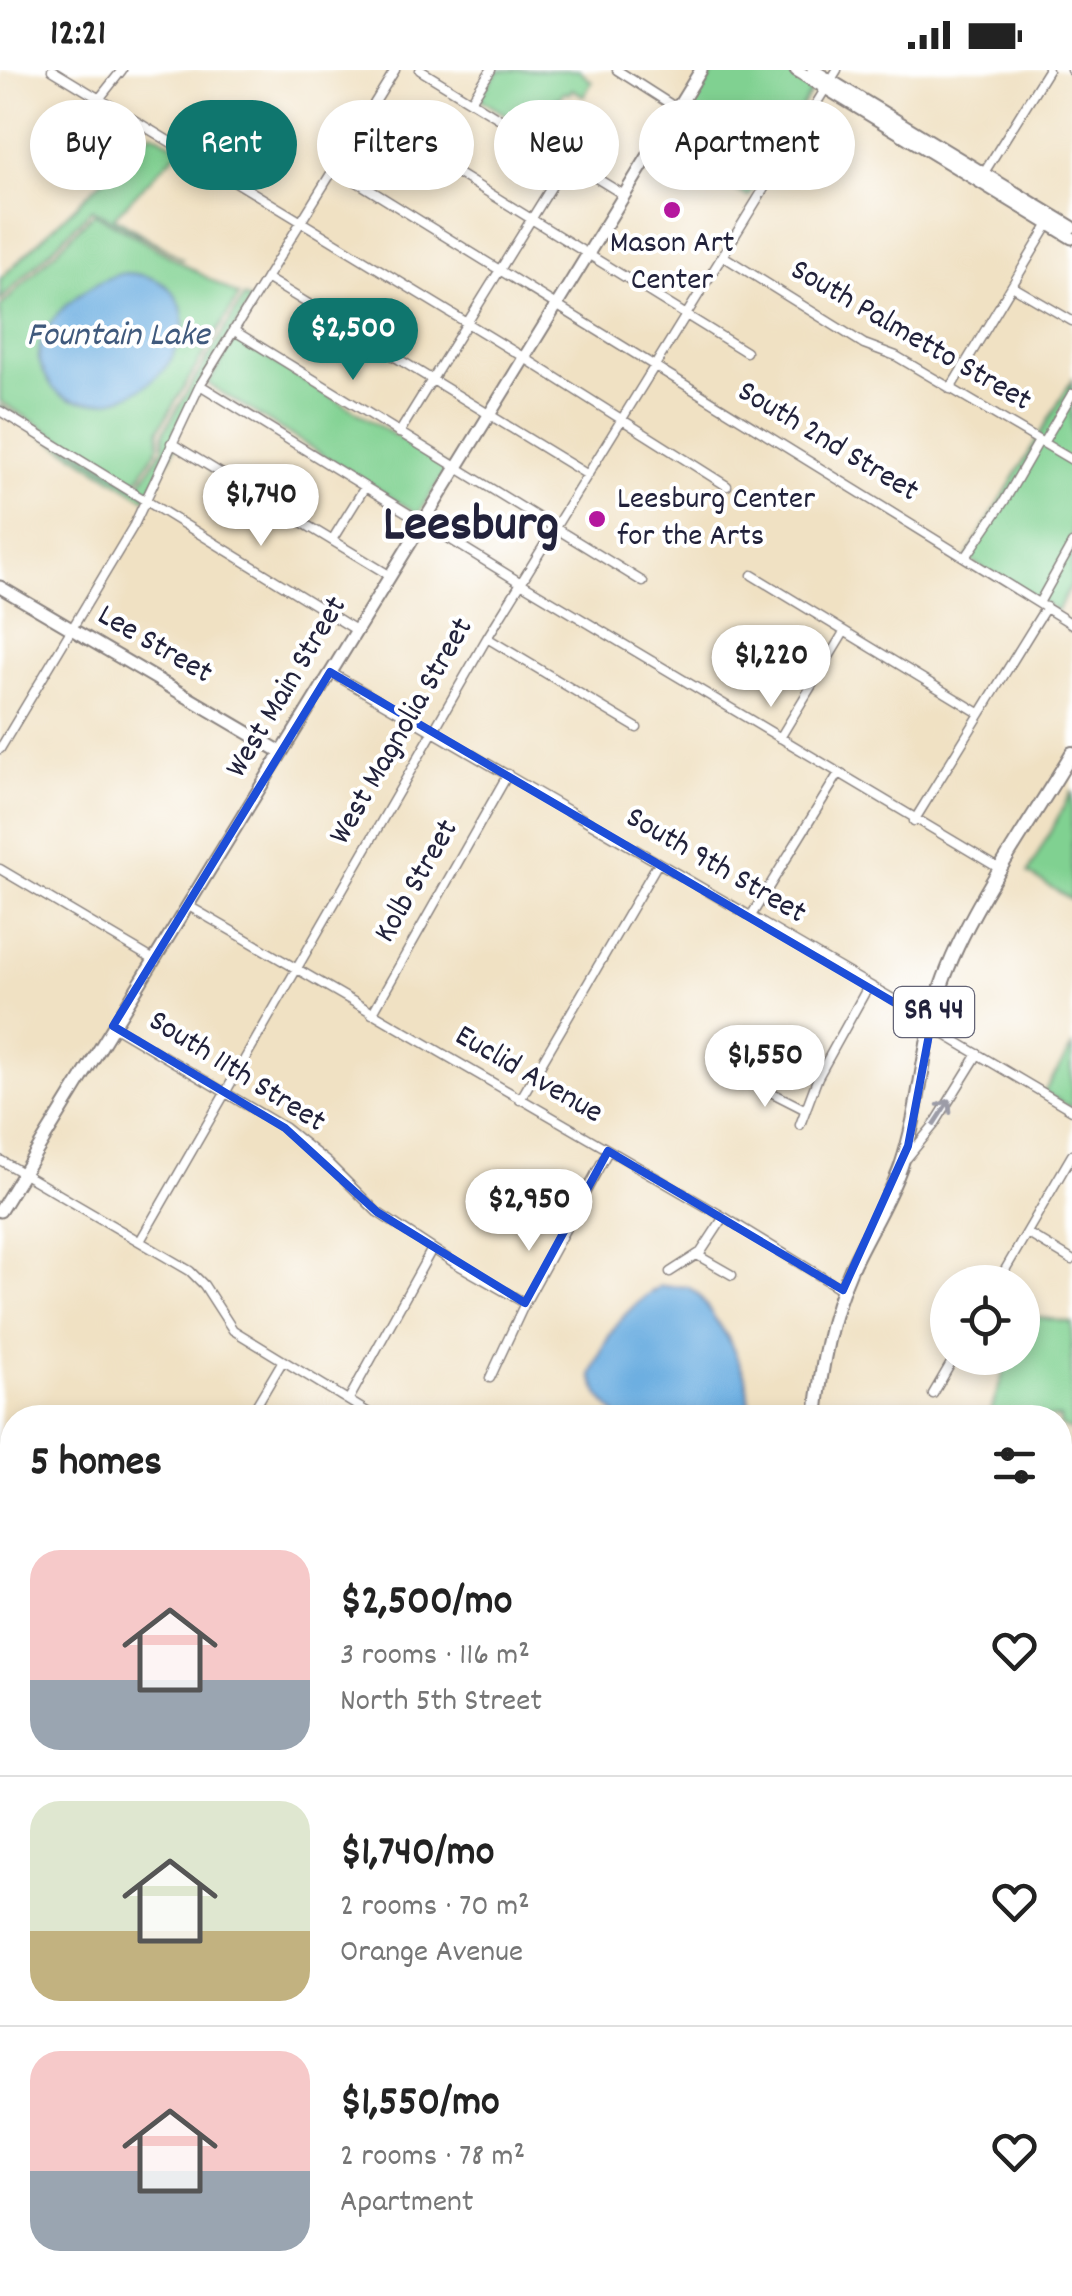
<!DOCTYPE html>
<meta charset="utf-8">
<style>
:root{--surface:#fff;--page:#f2f2f2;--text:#222;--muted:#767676;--line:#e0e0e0;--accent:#0f766e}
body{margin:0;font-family:Dekko,sans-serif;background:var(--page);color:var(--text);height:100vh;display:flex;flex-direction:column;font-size:38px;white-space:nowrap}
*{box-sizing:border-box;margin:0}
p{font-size:32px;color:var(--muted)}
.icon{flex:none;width:55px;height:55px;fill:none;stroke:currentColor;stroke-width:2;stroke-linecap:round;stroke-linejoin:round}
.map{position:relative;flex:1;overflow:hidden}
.details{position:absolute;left:0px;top:1335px;width:1072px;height:892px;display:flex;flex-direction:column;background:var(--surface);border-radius:40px 40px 0 0;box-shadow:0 5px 15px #0003}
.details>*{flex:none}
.top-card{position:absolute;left:30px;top:30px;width:1012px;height:90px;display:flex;gap:20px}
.fabs{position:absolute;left:930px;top:1195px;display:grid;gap:20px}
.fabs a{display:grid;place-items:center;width:110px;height:110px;border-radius:50%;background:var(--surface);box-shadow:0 5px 15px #0003;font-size:50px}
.price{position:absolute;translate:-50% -85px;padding:0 22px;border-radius:35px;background:#fff;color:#222;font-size:32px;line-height:65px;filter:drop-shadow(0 2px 5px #0008)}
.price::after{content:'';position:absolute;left:50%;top:60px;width:30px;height:22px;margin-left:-15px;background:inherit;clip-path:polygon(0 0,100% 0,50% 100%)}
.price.on{background:var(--accent);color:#fff}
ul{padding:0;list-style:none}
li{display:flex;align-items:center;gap:30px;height:250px;padding:0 30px}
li+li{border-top:2px solid var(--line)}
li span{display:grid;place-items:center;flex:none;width:280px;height:200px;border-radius:30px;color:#555}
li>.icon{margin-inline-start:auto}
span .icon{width:120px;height:120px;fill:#fffc;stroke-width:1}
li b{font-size:42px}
h2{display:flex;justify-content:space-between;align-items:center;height:120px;padding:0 30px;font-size:42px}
.chip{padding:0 35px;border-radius:45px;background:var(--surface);box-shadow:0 5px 15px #0003;font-size:35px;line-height:90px}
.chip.on{background:var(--accent);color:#fff}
.status{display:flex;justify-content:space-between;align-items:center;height:70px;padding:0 50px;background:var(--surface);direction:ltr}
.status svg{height:28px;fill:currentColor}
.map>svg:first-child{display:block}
</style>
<div class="status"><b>12:21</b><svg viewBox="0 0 49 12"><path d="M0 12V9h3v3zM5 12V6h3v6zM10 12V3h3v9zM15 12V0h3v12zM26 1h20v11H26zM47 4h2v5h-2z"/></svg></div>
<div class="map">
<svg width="1072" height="2226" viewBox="0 0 1072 2226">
<rect width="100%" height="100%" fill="#fff"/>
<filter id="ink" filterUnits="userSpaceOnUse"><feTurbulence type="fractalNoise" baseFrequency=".01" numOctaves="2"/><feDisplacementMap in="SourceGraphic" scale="20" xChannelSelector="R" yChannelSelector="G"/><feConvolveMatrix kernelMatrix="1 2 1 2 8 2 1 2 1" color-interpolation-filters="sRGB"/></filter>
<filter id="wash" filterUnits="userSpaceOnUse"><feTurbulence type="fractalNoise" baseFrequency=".0048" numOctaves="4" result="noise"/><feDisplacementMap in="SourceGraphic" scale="40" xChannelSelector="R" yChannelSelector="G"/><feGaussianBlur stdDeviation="2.25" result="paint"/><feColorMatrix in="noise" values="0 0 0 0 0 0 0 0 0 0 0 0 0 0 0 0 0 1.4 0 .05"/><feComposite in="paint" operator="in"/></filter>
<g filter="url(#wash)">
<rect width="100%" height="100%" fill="#f0e1c3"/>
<!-- green -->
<path fill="#80d191" stroke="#517a66" stroke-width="2.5" d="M498 0H579L592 12 584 26 572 19 569 24 564 22 559 29 556 28 550 38 542 33 527 58 482 30V25Z
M715 0H786L813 19 748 127 668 77Z
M152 62 180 79 114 147 184 190 92 139 0 231V209Z
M94 143 239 226 159 359V376L135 414 0 331V237Z
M244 227 251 231 174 362 176 376 145 429 0 339V336L137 418 163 379 164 361Z
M235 268 448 398 418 444 208 314Z
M1072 310V514L1057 541 966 488Z
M1072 721V830L1028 803Z
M1072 977V1038L1044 1022Z
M1032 1246 1072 1253V1361L1060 1355V1348L994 1347 991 1341 1008 1288H1022L1023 1257Z
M1060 1423 1072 1431V1502L1069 1488 1060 1478Z
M1072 2004V2146L1060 2139V2007Z"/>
<!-- water -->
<path fill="#6dafe1" stroke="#48688e" stroke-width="2.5" d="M126 203C233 210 173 347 79 331 64 329 55 323 48 310 45 304 40 296 39 289 36 250 92 208 126 203Z
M660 1216 688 1217 699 1225 728 1268 746 1308 751 1347H618L601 1328 591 1306C606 1264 622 1241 660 1216Z
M0 1741 12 1748V1819L0 1821Z"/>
</g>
<g filter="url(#ink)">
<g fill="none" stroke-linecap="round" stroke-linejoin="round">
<!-- street casing -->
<g stroke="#89827f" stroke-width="11">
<path id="street" d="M52 0 523 287 727 416
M420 0 624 125
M617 0 678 39
M1071 0 1072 1
M99 29 122 0
M471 31 491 0
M365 46 746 282
M333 97 1072 554
M982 106 1048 0
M723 186 864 274 896 286 1072 390
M266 208 588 405
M1012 216 1072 251
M233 260 643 512
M200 315 521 513 1002 800
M950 319 1049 154
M0 341 356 560
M399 363 568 90
M171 373 389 505
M1043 373 1072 324
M332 470 365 417
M966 487 1005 430 1039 371
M752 505 979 643
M1039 533 1072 474
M487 568 637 658
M330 602 912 940 947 966 1072 1040
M780 668 844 562
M0 679 134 455 200 315 395 0
M914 751 1046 537
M0 799 154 890
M187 835 724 1147 843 1220
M751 846 839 703
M372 944 508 704
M113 956 285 1058 327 1092 377 1142 453 1192 525 1233
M741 1007 806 1040
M520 1030 658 793
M800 1055 818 1007 869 915
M907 1088 934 1055 978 984
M0 1090 190 1201 204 1215 233 1260 377 1348
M1027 1163 1072 1190
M140 1171 487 568 837 0
M697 1185 732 1205
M670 1202 701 1182 724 1147
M998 1212 1072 1085
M490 1308 525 1233 608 1081
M933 1324 954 1288
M349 1329 432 1179
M249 1348 282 1292
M0 1507 12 1486
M1060 1666 1072 1676
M1060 1848 1072 1857
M0 1859 12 1856
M1060 1987 1072 1964
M488 2215 493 2226
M613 2215 617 2226
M683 2215 701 2226"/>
</g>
<!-- secondary casing -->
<g stroke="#89827f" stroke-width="15">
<path id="secondary" d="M796 0 1072 168
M813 0 1072 157
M0 517 281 682
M0 1141 701 0"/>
</g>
<!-- primary casing -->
<g stroke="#89827f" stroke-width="16">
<path id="primary" d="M816 1348C821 1296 830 1247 851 1199 867 1164 888 1132 901 1096 921 1037 922 975 941 917 967 840 1030 754 1072 683
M822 2226 828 2215"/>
</g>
<!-- highway casing -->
<g stroke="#89827f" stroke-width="19">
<path id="highway" d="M0 1697 12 1705
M888 2215 907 2226"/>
</g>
<!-- street -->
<use href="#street" stroke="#fff" stroke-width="8"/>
<!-- secondary -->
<use href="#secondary" stroke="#fff" stroke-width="11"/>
<!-- primary -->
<use href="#primary" stroke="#fff" stroke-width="12"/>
<!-- highway -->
<use href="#highway" stroke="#fff" stroke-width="15"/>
</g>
<!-- one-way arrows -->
<defs><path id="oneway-shaft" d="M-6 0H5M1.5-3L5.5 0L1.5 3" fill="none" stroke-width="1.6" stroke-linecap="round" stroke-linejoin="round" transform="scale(2.5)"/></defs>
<use stroke="#9c9ca7" href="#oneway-shaft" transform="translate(942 1042) rotate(-57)"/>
</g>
<!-- marked area -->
<path fill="none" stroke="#1d4ed8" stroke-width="8" stroke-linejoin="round" d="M330 602 931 954 908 1076 843 1220 608 1081 525 1233 377 1142 285 1058 113 956Z"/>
<!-- markers -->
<g fill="#b5179e" stroke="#fff" stroke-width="4">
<circle cx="672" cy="140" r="10"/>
<circle cx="597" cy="449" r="10"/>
</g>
<g text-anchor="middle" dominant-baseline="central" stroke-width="8" stroke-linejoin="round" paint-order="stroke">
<!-- shield labels -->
<rect fill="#fff" stroke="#646476" stroke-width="2.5" x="894" y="917" width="80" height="50" rx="8"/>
<g font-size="30" font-weight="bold" fill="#22223b">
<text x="934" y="942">SR 44</text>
</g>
<!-- poi labels -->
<g font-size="32" fill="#22223b" stroke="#fff">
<text x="672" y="175">Mason Art<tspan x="672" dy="37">Center</tspan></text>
<text x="617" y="431" text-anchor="start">Leesburg Center<tspan x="617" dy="37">for the Arts</tspan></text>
</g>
<!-- street labels -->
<g font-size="32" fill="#22223b" stroke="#fff">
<text transform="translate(910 267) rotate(30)">South Palmetto Street</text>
<text transform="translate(827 373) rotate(31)">South 2nd Street</text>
<text transform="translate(154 576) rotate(30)">Lee Street</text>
<text transform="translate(288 618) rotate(-59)">West Main Street</text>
<text transform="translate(403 662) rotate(-60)">West Magnolia Street</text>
<text transform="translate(715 797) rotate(30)">South 9th Street</text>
<text transform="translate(418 812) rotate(-60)">Kolb Street</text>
<text transform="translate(236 1003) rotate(32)">South 11th Street</text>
<text transform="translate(528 1006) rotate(30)">Euclid Avenue</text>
</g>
<!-- water labels -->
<g font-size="35" font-style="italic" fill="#405a7d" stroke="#fff">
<text x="118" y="267">Fountain Lake</text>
</g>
<!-- town labels -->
<g font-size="52" font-weight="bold" fill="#22223b" stroke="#fff">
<text x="471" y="458">Leesburg</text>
</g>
</g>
</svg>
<div class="fabs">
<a><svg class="icon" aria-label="locate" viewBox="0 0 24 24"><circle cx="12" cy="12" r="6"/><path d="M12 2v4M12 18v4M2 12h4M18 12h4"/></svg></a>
</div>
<b class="price on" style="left:353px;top:313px">$2,500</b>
<b class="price" style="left:261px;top:479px">$1,740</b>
<b class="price" style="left:771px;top:640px">$1,220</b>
<b class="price" style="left:765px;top:1040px">$1,550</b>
<b class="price" style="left:529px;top:1184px">$2,950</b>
<div class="top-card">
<a class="chip">Buy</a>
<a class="chip on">Rent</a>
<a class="chip">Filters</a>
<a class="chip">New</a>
<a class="chip">Apartment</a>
</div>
<section class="details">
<h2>5 homes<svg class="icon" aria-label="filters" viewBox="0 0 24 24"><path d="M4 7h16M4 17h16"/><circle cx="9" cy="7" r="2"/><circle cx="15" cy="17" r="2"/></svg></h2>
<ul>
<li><span style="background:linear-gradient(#f6c9c9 65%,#9aa5b1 0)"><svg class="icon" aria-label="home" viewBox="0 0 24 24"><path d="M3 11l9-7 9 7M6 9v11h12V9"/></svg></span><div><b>$2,500/mo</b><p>3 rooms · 116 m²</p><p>North 5th Street</p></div><svg class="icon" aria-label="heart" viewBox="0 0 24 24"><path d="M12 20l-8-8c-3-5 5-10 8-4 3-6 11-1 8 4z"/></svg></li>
<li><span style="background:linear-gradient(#dfe7d0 65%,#c2b280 0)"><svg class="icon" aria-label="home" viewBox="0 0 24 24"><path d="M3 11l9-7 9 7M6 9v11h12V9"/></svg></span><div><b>$1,740/mo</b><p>2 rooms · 70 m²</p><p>Orange Avenue</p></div><svg class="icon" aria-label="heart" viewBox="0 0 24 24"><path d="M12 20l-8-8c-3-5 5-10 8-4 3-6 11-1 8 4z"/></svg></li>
<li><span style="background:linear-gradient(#f6c9c9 60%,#9aa5b1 0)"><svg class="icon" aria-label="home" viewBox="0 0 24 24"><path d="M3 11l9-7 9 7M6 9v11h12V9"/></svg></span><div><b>$1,550/mo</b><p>2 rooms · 78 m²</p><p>Apartment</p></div><svg class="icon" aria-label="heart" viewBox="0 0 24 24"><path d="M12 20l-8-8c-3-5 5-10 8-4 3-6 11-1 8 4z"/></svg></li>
</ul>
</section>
</div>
